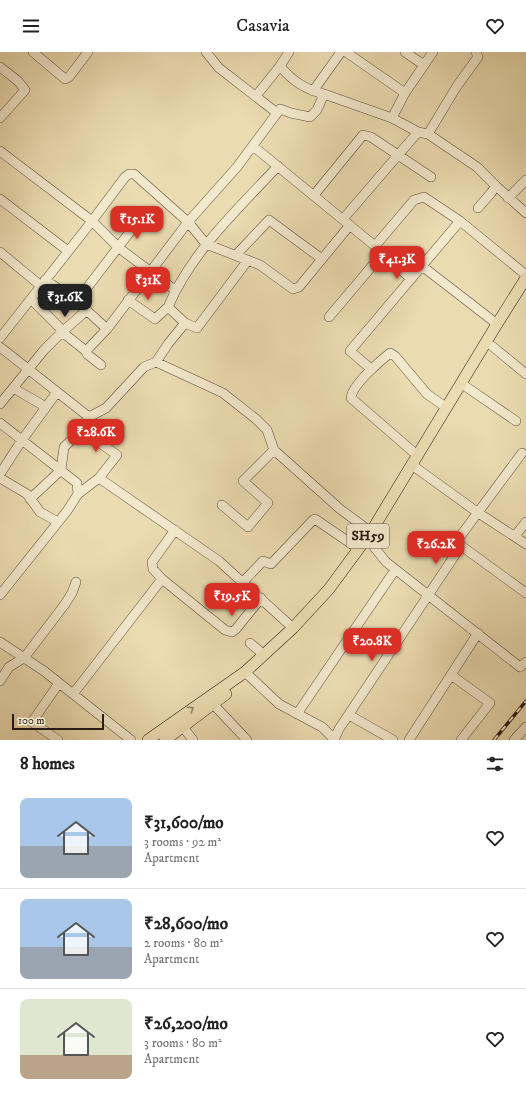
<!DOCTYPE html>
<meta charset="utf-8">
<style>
:root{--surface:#fff;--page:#f6f6f6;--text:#222;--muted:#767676;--line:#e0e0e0;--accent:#d93025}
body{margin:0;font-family:"IM FELL DW Pica",serif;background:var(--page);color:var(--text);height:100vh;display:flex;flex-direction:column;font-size:15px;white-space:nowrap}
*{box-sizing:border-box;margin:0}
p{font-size:13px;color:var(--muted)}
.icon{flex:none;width:22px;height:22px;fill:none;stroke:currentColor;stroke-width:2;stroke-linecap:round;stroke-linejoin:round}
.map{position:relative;height:688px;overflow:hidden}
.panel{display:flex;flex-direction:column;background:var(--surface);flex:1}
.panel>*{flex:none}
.scale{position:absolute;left:12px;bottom:10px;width:92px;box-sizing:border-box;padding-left:4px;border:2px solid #2a1d15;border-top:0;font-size:11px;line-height:14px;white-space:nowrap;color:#2a1d15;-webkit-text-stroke:3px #f2e8cc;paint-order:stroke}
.price{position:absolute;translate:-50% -34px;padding:0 9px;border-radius:8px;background:var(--accent);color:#fff;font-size:13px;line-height:26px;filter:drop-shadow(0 1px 2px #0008)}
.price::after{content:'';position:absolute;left:50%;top:24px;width:12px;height:9px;margin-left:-6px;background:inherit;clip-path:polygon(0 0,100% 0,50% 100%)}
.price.on{background:#222;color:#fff}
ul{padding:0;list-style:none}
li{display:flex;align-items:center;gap:12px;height:100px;padding:0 20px}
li+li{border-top:1px solid var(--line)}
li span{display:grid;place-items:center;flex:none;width:112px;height:80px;border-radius:8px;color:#555}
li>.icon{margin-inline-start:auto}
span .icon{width:48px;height:48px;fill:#fffc;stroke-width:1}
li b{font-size:17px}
h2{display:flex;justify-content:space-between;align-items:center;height:48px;padding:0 20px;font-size:17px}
header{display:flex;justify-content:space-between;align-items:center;height:52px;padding:0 20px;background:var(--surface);font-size:18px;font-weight:600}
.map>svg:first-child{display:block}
</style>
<header><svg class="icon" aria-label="menu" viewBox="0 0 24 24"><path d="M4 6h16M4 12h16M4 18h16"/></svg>Casavia<svg class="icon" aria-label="heart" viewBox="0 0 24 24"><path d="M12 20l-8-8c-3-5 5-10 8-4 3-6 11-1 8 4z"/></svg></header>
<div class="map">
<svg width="526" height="688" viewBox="0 0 526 688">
<rect width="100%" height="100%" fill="#ebdbb1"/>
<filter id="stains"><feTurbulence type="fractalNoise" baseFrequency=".005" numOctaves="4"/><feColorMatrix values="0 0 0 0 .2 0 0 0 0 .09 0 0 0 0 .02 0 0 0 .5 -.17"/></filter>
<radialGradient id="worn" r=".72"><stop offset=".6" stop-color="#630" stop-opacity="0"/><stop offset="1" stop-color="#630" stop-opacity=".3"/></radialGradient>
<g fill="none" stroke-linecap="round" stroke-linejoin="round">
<!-- minor casing -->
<g stroke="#5a4c3c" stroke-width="10">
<path id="minor" d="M33 0 65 27 69 25 88 0
M206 0 219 16 277 61
M346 0 405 41
M405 0 424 13
M280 14C292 29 306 38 324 42L392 66 418 80 428 82 477 115 496 134 491 141 478 156
M0 15 18 29 25 38 0 66
M313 39 341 0
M256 44 280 14 289 0
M392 66 405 41 433 0
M428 82 457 34 478 5 476 0
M253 94 375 194 411 227
M0 99 92 169 125 125 129 122H134L188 170 237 115 280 57 291 61 310 65 317 58 324 42
M496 134 526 161
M314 143 363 83 371 85 431 125
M508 146 526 128
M0 147 68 199
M343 167 418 80
M375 194 414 148 424 145 460 169 526 223
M0 200 41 234 92 169 119 196 175 238
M236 203 269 168 322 207
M248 208 197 276 185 271 168 255C192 199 238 157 278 114
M422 214 497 272
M45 228 77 249 139 168
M31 247 59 275 62 280 86 299 87 302 101 313
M128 248 155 267 168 255
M83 255 107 277
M329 265 383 201
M0 286 41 234
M492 294 526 322
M0 295 89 365 106 356 144 315 156 310 168 292 185 271
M86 299 107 277 188 170 206 192 260 213 293 237 299 235 350 173
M156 310 223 341 256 367 267 378 274 398 340 457 371 480
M371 317 350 299 460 169
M465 334 516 369
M13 336 46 355
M0 352 44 298 62 280 87 258
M0 371 77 431 78 442 67 459 0 543
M82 378 117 403 99 426
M522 401 456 490 526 541
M418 404 351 346C352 333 380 309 390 301L395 304 427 342 447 356
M412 413 477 460 526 492
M0 422 22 388 57 340
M0 426 27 442 40 460 58 470
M78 442 99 426 219 509 293 576
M30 447 61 418 64 395 82 378 89 365
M222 453 248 475 268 451 243 429 274 398
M175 478 152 510 153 517 162 527 225 578 232 580 236 577 261 546
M515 484 526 470
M367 486 386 510 520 615 526 610
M243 530 263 509 271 512 313 468 315 467 359 497
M0 590 44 619 131 688
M250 591 264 603
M245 620 279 652 322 675 335 688
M451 623 490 651 461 688
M0 629 9 615 24 606 65 552 72 541 76 530
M73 642 162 527
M213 652 247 688
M297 662 395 518
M349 663 393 688
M179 670 193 688
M58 688 32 670 59 631
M334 688 339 677 461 494
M409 688 478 581
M514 688 526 675"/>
</g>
<!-- major casing -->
<g stroke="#2a1d15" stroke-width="12">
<path id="major" d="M148 688 245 620 293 576 329 537 371 480 497 272 526 226
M165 688 226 642"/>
</g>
<!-- minor -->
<use href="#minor" stroke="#f2e8cc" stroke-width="9"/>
<!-- major -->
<use href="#major" stroke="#ebdbb1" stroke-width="11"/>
<!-- rail casing -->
<g stroke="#2a1d15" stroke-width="3.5">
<path id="rail" d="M494 688 526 649"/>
</g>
<!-- rail -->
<use href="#rail" stroke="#f2e8cc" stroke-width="2" stroke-dasharray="6" stroke-linecap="butt"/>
</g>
<!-- one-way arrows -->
<defs><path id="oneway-chevron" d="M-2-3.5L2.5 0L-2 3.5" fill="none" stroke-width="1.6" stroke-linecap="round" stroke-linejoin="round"/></defs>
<use stroke="#94866b" href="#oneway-chevron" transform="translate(191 657) rotate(-34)"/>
<g text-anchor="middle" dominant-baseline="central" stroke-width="4" stroke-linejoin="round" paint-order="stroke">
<!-- shield labels -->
<rect fill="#f2e8cc" stroke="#665a4c" stroke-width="1" x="347" y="472" width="42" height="24" rx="3"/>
<g font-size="14" font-weight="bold" fill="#2a1d15">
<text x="368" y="484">SH59</text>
</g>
</g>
<rect width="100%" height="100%" filter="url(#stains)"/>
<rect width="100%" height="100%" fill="url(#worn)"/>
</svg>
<div class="scale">100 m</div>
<b class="price" style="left:137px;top:188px">₹15.1K</b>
<b class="price" style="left:397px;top:228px">₹41.3K</b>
<b class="price" style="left:148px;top:249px">₹31K</b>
<b class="price on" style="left:65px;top:266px">₹31.6K</b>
<b class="price" style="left:96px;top:401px">₹28.6K</b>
<b class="price" style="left:436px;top:513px">₹26.2K</b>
<b class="price" style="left:232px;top:565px">₹19.5K</b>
<b class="price" style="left:372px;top:610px">₹20.8K</b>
</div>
<section class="panel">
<h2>8 homes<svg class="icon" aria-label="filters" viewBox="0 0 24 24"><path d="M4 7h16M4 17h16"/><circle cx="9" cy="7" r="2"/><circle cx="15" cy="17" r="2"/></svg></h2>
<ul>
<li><span style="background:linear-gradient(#a9c7e8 60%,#9aa5b1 0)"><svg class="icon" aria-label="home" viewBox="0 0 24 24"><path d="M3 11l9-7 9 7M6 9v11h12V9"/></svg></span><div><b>₹31,600/mo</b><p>3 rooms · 92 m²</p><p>Apartment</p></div><svg class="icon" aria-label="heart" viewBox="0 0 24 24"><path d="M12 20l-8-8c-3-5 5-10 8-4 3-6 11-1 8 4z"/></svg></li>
<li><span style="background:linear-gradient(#a9c7e8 60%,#9aa5b1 0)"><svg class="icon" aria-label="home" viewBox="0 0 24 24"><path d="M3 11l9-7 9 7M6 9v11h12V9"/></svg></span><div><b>₹28,600/mo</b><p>2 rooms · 80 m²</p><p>Apartment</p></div><svg class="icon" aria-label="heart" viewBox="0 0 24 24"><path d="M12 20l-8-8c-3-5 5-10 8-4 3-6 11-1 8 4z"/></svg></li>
<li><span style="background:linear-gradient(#dfe7d0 70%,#b9a48a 0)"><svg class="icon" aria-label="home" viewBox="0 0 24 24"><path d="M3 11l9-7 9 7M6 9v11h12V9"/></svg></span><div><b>₹26,200/mo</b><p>3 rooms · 80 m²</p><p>Apartment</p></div><svg class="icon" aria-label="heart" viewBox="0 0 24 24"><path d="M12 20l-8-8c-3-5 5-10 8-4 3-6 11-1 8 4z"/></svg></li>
</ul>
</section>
